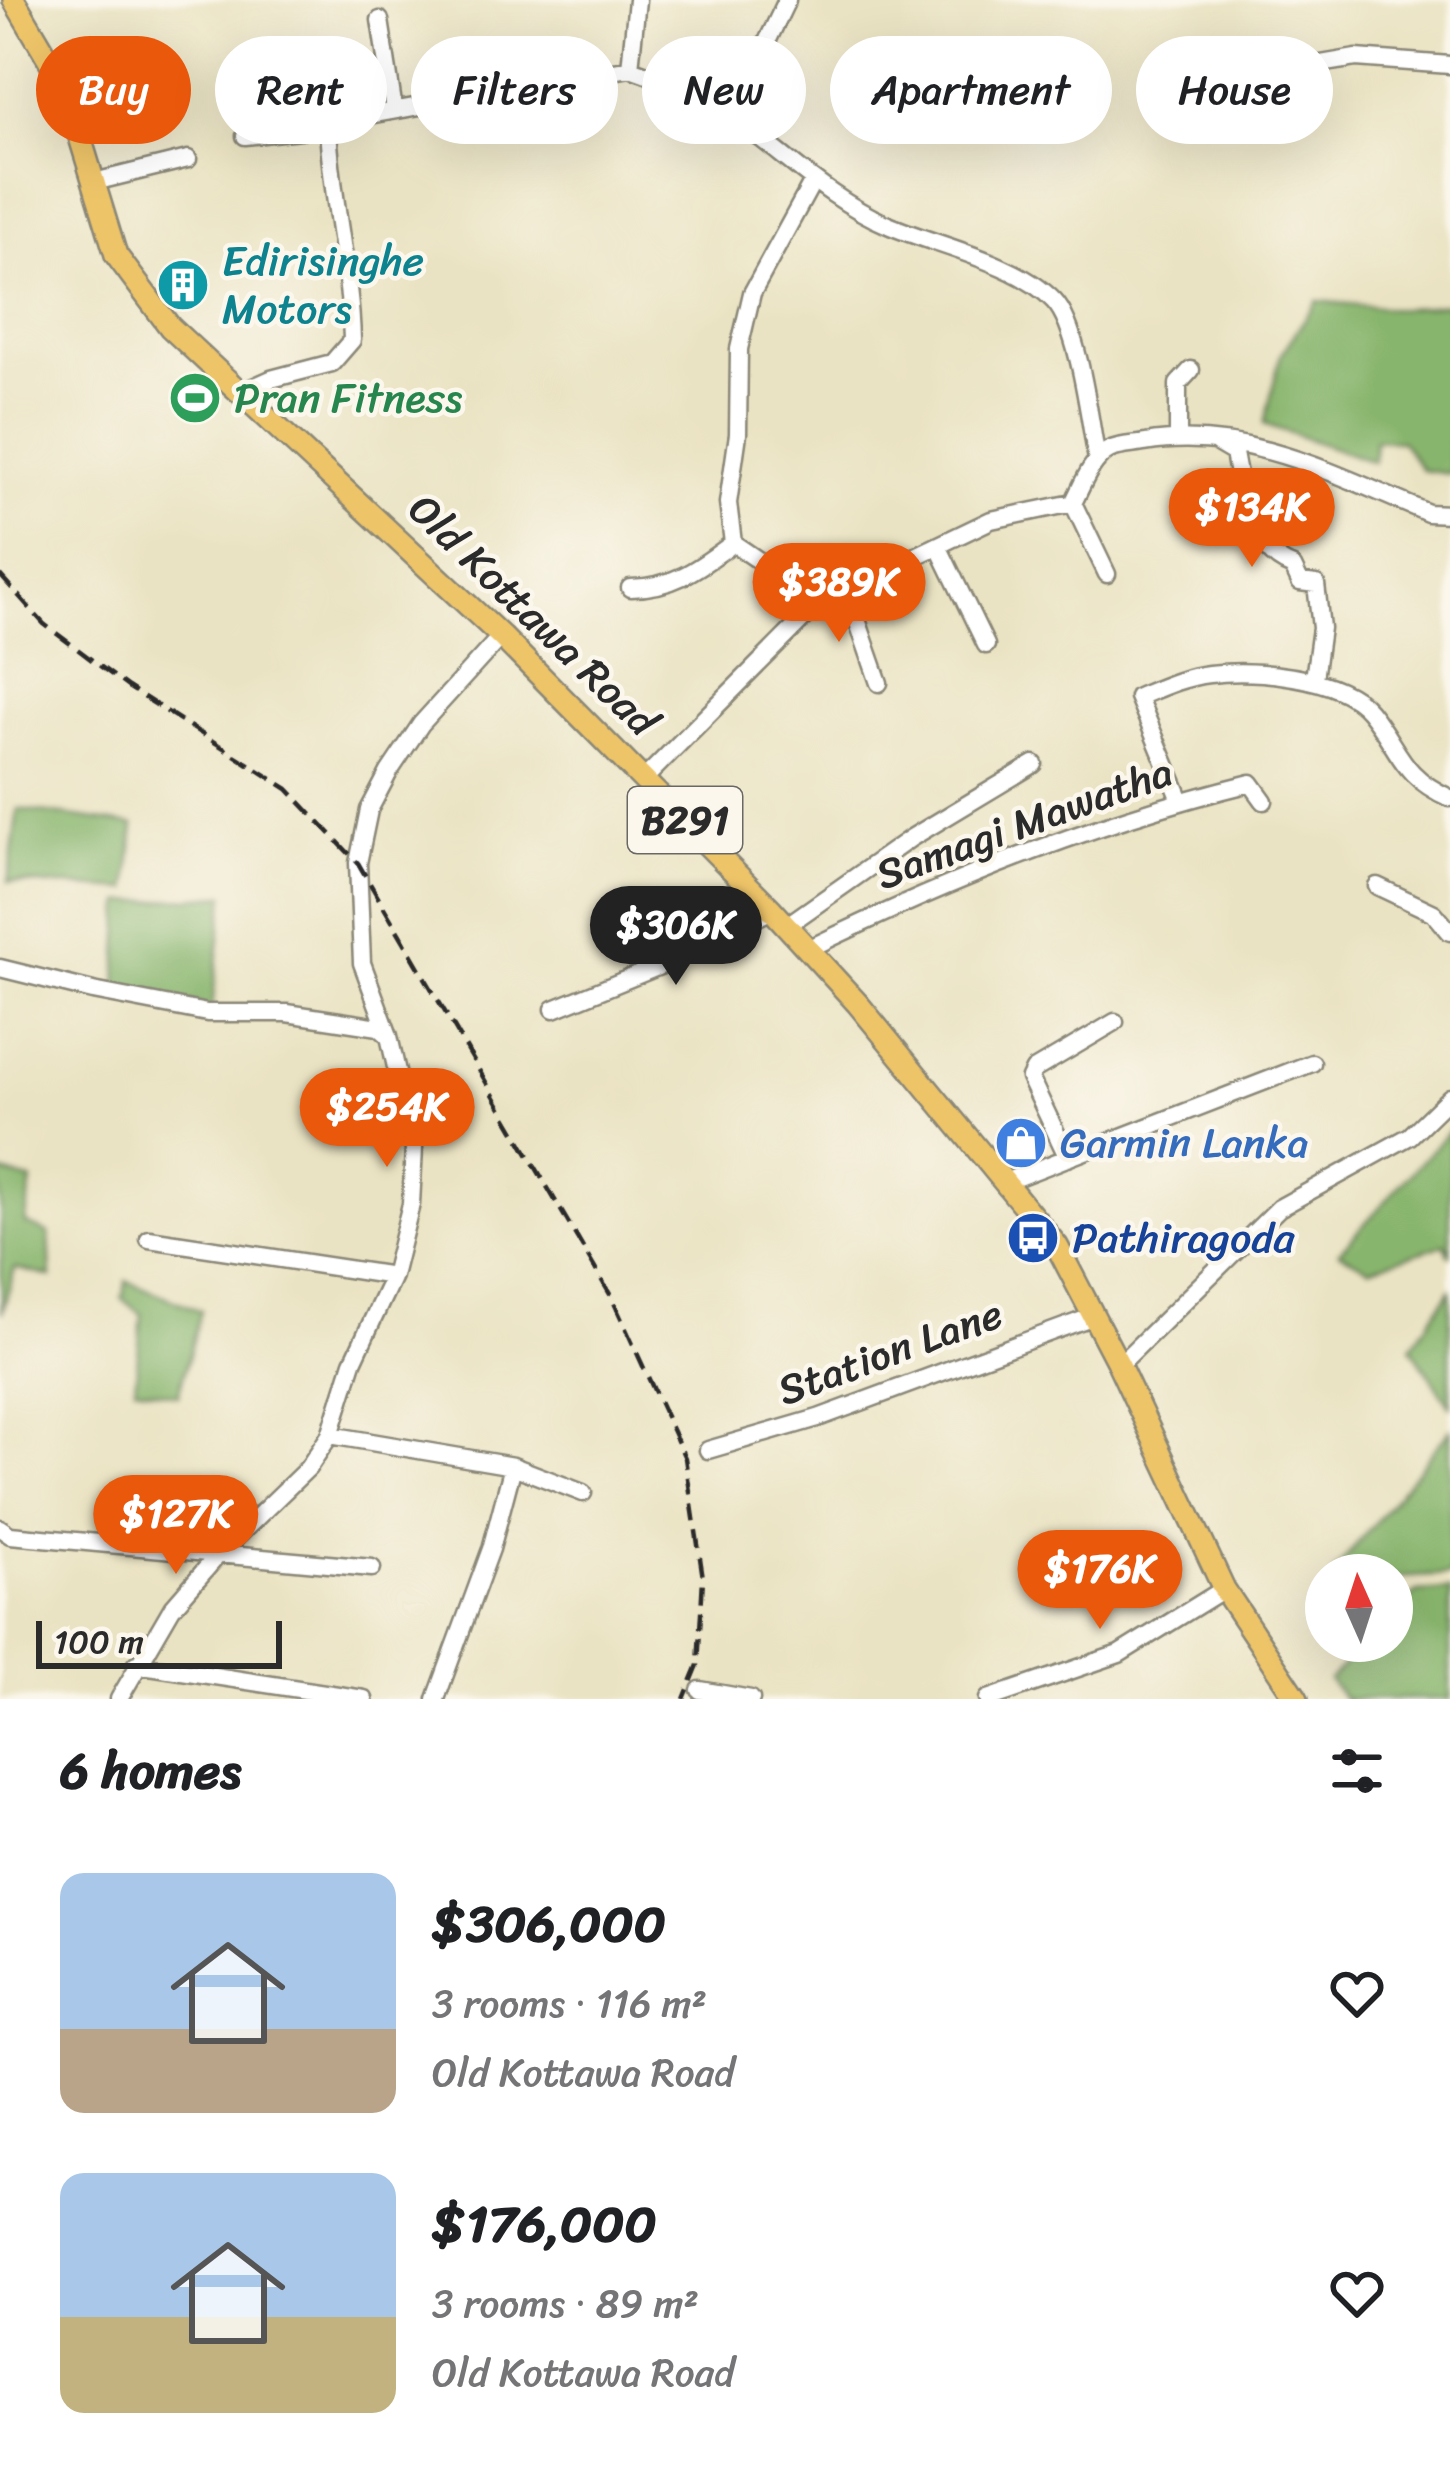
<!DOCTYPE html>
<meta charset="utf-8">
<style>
:root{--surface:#fff;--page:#f6f6f6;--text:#202124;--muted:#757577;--accent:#ea580c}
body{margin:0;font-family:Sriracha,sans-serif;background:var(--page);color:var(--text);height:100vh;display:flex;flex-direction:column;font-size:45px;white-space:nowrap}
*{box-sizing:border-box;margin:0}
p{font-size:39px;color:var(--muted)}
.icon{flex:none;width:66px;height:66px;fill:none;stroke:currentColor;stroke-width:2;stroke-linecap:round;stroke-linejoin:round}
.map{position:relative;height:1699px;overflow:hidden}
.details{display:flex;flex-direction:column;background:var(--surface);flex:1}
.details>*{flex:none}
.guide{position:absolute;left:36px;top:36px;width:1380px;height:108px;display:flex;gap:24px}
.needle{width:78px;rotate:357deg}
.buttons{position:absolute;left:1305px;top:1554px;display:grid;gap:24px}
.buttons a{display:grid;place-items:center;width:108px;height:108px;border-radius:50%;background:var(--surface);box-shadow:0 12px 48px #0002;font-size:60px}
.scale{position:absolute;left:36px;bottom:30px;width:246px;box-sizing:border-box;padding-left:12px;border:6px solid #2b2b2b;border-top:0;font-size:33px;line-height:42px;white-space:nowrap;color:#2b2b2b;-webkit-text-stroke:9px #fbf7ec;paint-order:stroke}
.price{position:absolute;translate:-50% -102px;padding:0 27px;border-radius:42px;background:var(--accent);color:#fff;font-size:39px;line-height:78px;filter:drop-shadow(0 3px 6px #0008)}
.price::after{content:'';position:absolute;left:50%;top:72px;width:36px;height:27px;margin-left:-18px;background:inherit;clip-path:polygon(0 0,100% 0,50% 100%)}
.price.current{background:#222;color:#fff}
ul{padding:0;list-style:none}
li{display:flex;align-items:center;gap:36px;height:300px;padding:0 60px}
li span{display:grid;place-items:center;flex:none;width:336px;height:240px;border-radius:24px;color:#555}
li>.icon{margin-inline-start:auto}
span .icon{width:144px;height:144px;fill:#fffc;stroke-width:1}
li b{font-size:51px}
h2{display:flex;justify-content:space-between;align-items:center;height:144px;padding:0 60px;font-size:51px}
.tag{padding:0 42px;border-radius:54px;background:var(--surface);box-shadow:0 12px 48px #0002;font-size:42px;line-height:108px}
.tag.current{background:var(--accent);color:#fff}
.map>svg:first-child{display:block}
</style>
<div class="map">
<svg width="1450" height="1699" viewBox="0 0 1450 1699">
<rect width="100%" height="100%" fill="#fbf7ec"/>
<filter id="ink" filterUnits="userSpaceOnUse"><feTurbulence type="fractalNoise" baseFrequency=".00833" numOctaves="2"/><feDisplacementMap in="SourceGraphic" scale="24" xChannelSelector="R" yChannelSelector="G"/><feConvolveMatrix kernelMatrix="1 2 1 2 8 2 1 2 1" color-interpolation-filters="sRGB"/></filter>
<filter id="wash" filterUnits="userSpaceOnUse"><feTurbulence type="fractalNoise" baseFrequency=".004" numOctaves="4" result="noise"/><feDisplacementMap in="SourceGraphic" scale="48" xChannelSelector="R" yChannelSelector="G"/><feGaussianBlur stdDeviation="2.7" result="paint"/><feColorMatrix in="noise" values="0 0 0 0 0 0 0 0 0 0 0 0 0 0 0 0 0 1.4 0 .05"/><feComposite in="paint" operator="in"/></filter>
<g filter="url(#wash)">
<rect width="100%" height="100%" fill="#eae3c3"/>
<!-- forest -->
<path fill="#88b56d" stroke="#5a704c" stroke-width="3" d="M1317 301 1399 309 1450 304V474L1422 470 1401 441 1375 440 1373 462 1264 424 1281 354Z
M18 809 134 825 128 890 8 882Z
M225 895 212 1009 117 987 122 903Z
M1450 1130V1257L1445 1244 1369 1268 1339 1252Z
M0 1172 32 1181 25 1223 49 1234 51 1277 15 1268 2 1313Z
M127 1281 201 1311 178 1395 135 1387 142 1314 122 1299Z
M1450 1290V1405L1411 1347Z
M1450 1430V1575L1392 1578V1575H1332Z
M1450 1590V1699H1344L1329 1680 1368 1641H1392V1617L1417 1592Z"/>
</g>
<g filter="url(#ink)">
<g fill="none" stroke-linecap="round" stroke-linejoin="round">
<!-- minor casing -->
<g stroke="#8a8777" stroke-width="21">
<path id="minor" d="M380 20 394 110
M630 68 637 0
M1174 89 1356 58 1450 65
M731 117 787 0
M245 136 328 127
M813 181 752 293 739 349 738 434 728 503 733 543 820 602
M94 182 188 159
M242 392 271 379 332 363 352 340C350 268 331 198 328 127L342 120 630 68C665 80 697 94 729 115 782 151 827 199 888 225 937 246 1017 262 1054 301 1079 327 1090 422 1097 460
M1178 438V384L1191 370
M1217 443 1234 453C1241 491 1250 552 1293 567L1300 582 1316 584 1321 628 1314 679
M1073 503 1107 574
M939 548 986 645
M630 588C674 588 699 568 733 543
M847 591 879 683
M645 778 820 602 991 520 1073 503C1082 486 1091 460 1109 450 1119 445 1134 445 1145 443 1246 426 1336 475 1428 513L1450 514
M1181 800 1138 697C1162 687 1184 677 1209 674 1253 669 1339 675 1369 711 1400 749 1400 776 1450 798
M1377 886 1434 913 1450 932
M786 926 911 838 1034 764
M806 950C949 880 1096 821 1251 783L1264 801
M0 968 93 991 207 1013H287L379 1027 388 1035
M554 1009 667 963 772 910
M1068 1158 1030 1078 1034 1070 1115 1022
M1005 1182 1312 1063
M149 1239 393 1276
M1119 1365 1279 1208 1410 1136 1450 1097
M330 1435 513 1466 583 1493
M708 1450 818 1418 1094 1316
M0 1528 10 1535 372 1568
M136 1664 364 1699
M700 1690 751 1699
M119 1699 172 1608 218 1555 308 1468 330 1435 353 1362 393 1276 411 1204 414 1148 389 1036 362 963 358 863 369 810 389 772 421 724 501 636
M436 1699 491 1549 513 1466
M988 1699 1119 1654 1224 1589"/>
</g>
<!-- major casing -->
<g stroke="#8a8777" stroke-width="26">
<path id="major" d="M14 0 64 85 116 255 170 327 501 636 772 910 858 1004 1057 1246 1119 1365 1224 1589 1297 1699"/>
</g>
<!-- minor -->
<use href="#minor" stroke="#fff" stroke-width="16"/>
<!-- major -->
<use href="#major" stroke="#eec469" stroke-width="21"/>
<!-- rail -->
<path stroke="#2b2b2b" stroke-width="4.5" stroke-dasharray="18 9" stroke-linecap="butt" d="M0 575 44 624 128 687 288 789 358 863 611 1296 685 1458 703 1578 698 1665 684 1699"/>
</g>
</g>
<!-- icons -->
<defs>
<g id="building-disc" transform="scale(2.7)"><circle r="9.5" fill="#0f9aa8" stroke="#fbf7ec"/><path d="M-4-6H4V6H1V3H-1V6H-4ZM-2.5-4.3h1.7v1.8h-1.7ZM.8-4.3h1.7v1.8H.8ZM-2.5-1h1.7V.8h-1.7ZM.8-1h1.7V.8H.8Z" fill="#fff"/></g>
<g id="stadium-disc" transform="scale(2.7)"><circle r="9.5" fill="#2e9e5b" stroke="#fbf7ec"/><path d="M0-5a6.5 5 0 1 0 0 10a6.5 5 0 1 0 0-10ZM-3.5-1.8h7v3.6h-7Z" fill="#fff"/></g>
<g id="shop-disc" transform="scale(2.7)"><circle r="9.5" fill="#3f7fe0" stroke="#fbf7ec"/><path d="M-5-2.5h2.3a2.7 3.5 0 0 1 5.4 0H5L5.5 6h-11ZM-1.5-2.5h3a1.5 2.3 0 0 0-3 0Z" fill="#fff"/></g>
<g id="bus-disc" transform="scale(2.7)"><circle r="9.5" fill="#1a4fb4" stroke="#fbf7ec"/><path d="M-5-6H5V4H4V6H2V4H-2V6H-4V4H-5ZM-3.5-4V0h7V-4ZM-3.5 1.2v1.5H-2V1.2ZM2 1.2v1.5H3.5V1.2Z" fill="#fff"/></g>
</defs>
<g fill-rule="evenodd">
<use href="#building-disc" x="183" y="285"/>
<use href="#stadium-disc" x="195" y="398"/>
<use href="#shop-disc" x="1021" y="1143"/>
<use href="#bus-disc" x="1033" y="1238"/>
</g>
<g text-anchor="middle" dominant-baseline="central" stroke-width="9" stroke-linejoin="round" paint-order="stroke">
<!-- shield labels -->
<rect fill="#fbf7ec" stroke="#696865" stroke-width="3" x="628" y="787" width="114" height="66" rx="9"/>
<g font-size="39" font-weight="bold" fill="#2b2b2b">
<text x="685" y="820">B291</text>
</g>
<!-- culture labels -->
<g font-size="42" fill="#0d838f" stroke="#fbf7ec" text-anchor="start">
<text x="222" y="261">Edirisinghe<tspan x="222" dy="48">Motors</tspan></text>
</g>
<!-- leisure labels -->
<g font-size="42" fill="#27864d" stroke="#fbf7ec" text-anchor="start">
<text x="234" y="398">Pran Fitness</text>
</g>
<!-- street labels -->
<g font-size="42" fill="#2b2b2b" stroke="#fbf7ec">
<text transform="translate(533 615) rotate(44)">Old Kottawa Road</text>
<text transform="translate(1024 823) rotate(-20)">Samagi Mawatha</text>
<text transform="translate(890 1352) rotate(-20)">Station Lane</text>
</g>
<!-- shop labels -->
<g font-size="42" fill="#366cbe" stroke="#fbf7ec" text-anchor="start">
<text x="1060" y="1143">Garmin Lanka</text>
</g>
<!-- transit labels -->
<g font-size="42" fill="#164399" stroke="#fbf7ec" text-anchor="start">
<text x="1072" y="1238">Pathiragoda</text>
</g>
</g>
</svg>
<div class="buttons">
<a><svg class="needle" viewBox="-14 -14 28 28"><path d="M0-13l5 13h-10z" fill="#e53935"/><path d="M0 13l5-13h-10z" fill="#757577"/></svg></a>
</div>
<div class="scale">100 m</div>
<b class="price" style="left:1252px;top:570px">$134K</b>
<b class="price" style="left:839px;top:645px">$389K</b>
<b class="price current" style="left:676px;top:988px">$306K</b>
<b class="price" style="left:387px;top:1170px">$254K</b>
<b class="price" style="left:176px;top:1577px">$127K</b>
<b class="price" style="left:1100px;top:1632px">$176K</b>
<div class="guide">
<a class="tag current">Buy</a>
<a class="tag">Rent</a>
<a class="tag">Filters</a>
<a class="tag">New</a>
<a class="tag">Apartment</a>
<a class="tag">House</a>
</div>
</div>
<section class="details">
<h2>6 homes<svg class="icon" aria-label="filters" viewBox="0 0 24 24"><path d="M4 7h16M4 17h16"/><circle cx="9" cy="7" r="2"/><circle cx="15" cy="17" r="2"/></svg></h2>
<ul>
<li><span style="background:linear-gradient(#a9c7e8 65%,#b9a48a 0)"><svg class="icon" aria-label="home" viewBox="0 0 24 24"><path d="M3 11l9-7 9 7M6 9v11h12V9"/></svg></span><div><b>$306,000</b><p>3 rooms · 116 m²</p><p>Old Kottawa Road</p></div><svg class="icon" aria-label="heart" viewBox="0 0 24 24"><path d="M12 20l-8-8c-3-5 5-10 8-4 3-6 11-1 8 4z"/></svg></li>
<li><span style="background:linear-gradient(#a9c7e8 60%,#c2b280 0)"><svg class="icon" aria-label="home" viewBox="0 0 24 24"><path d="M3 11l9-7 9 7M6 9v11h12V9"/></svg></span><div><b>$176,000</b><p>3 rooms · 89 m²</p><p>Old Kottawa Road</p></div><svg class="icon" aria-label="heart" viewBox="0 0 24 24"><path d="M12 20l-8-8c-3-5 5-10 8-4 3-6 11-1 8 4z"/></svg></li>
</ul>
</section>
